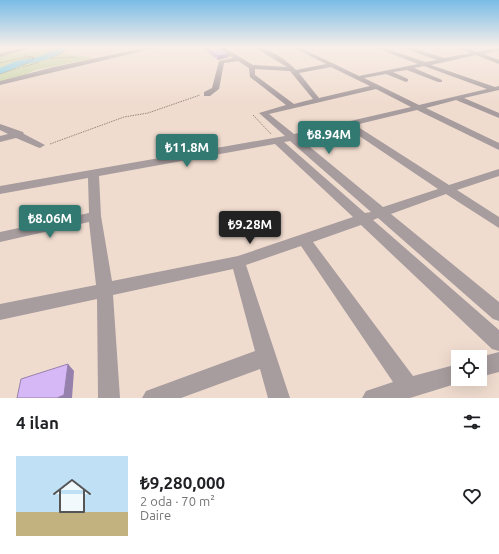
<!DOCTYPE html>
<html lang="tr">
<meta charset="utf-8">
<style>
:root{--surface:#fff;--page:#f2f2f2;--text:#202124;--muted:#757577;--line:#e0e0e0;--accent:#327971}
body{margin:0;font-family:Ubuntu,sans-serif;background:var(--page);color:var(--text);height:100vh;display:flex;flex-direction:column;font-size:15px;white-space:nowrap}
*{box-sizing:border-box;margin:0}
p{font-size:13px;color:var(--muted)}
.icon{flex:none;width:22px;height:22px;fill:none;stroke:currentColor;stroke-width:2;stroke-linecap:round;stroke-linejoin:round}
.map{position:relative;height:398px;overflow:hidden}
.details{display:flex;flex-direction:column;background:var(--surface);flex:1}
.details>*{flex:none}
.tools{position:absolute;left:451px;top:350px;display:grid;gap:8px}
.tools a{display:grid;place-items:center;width:36px;height:36px;border-radius:0px;background:var(--surface);box-shadow:0 4px 16px #0002;font-size:20px}
.price{position:absolute;translate:-50% -34px;padding:0 9px;border-radius:4px;background:var(--accent);color:#fff;font-size:13px;line-height:26px;filter:drop-shadow(0 1px 2px #0008)}
.price::after{content:'';position:absolute;left:50%;top:24px;width:12px;height:9px;margin-left:-6px;background:inherit;clip-path:polygon(0 0,100% 0,50% 100%)}
.price.on{background:#222;color:#fff}
ul{padding:0;list-style:none}
li{display:flex;align-items:center;gap:12px;height:100px;padding:0 16px}
li+li{border-top:1px solid var(--line)}
li span{display:grid;place-items:center;flex:none;width:112px;height:80px;border-radius:0px;color:#555}
li>.icon{margin-inline-start:auto}
span .icon{width:48px;height:48px;fill:#fffc;stroke-width:1}
li b{font-size:17px}
h2{display:flex;justify-content:space-between;align-items:center;height:48px;padding:0 16px;font-size:17px}
.map>svg:first-child{display:block}
</style>
<div class="map">
<svg width="499" height="398" viewBox="0 0 499 398">
<rect width="100%" height="100%" fill="#f0dccf"/>
<!-- green -->
<path fill="#c5d4a3" d="M65 48 62 53 94 58 36 70 19 77 0 82V55Z"/>
<g fill="none" stroke-linecap="round" stroke-linejoin="round">
<!-- river -->
<path fill="#73c8e4" fill-rule="evenodd" d="M57 47H65V50C54 60 37 61 23 65 16 67 8 72 0 74V68L16 61 38 57 57 49Z"/>
<!-- path -->
<path stroke="#94867d" stroke-width="1" stroke-dasharray="1.5 1" stroke-linecap="butt" d="M24 56 33 57
M56 56 73 47
M51 58 75 57
M0 63 23 58H35L18 68 0 74
M23 67 40 62
M253 115 271 134
M50 144 124 117 148 113 200 95"/>
<!-- minor -->
<path fill="#a79c9e" fill-rule="evenodd" d="M26 47H35L0 57V53Z
M149 47H159L0 85V81L54 67Z
M216 47H223L253 65 287 67 254 47C268 47 287 60 296 70L326 64 292 47H299L359 76 418 64 374 47H382L425 62 437 60 401 47H409L444 58 471 53 456 47H464L477 52 499 47V51L483 54 499 60V64L476 55 431 65 495 87 499 86V90L464 98 499 113V118L456 100 426 108 499 143V150L417 110 355 125 449 185 499 169V176L457 190 499 217V228L446 194 391 214 499 302V321L493 319 378 218 373 220 499 330V351L492 349 361 225 313 242 413 376 458 364V379H466L465 381 410 398H362L366 391 393 382 301 246 246 265 290 398H268L260 369 181 398H142L146 391 255 351 233 269 113 295 120 398H98L97 299 0 320V304L96 285 89 222 0 242V232L89 213 88 178 0 194V186L285 136 259 113 286 105 250 77 249 68 238 61 224 63 219 89 210 96H204V92L212 88 219 61 233 58ZM424 66 487 89 419 105 364 78 386 74 406 82 408 81V79L393 72 407 70 438 82H442V80L414 68ZM331 67 370 86 319 98 299 73ZM255 69 290 71 313 99 294 104 255 75ZM376 89 411 107 294 134 269 114ZM346 127 438 189 383 207 299 138ZM290 141 371 212 365 213 284 142ZM275 144 353 217 238 256 112 281 101 216 99 176Z
M0 124 23 132 24 134 45 145 40 148 37 147 16 138 0 142V136L8 134 0 130Z
M499 352V372L480 377V357Z"/>
</g>
<!-- wall -->
<path fill="#b99ed4" d="M201 47H219L229 57 218 60Z"/>
<!-- shaded-wall -->
<path fill="#9681ac" d="M229 54V57L218 60V56Z
M68 364 74 371 72 398H57Z"/>
<!-- building -->
<path fill="#d7b8f6" stroke="#9681ac" d="M205 47H219L229 54 218 56Z
M68 364 64 395 57 398H17L21 379Z"/>
<!-- sky -->
<linearGradient id="sky" x2="0" y2="1"><stop stop-color="#79bce6"/><stop offset="0.46" stop-color="#f8efe9"/><stop offset="1" stop-color="#f8efe9" stop-opacity="0"/></linearGradient>
<rect width="499" height="103" fill="url(#sky)"/>
</svg>
<div class="tools">
<a><svg class="icon" aria-label="locate" viewBox="0 0 24 24"><circle cx="12" cy="12" r="6"/><path d="M12 2v4M12 18v4M2 12h4M18 12h4"/></svg></a>
</div>
<b class="price" style="left:329px;top:155px">₺8.94M</b>
<b class="price" style="left:187px;top:168px">₺11.8M</b>
<b class="price" style="left:50px;top:239px">₺8.06M</b>
<b class="price on" style="left:250px;top:245px">₺9.28M</b>
</div>
<section class="details">
<h2>4 ilan<svg class="icon" aria-label="filters" viewBox="0 0 24 24"><path d="M4 7h16M4 17h16"/><circle cx="9" cy="7" r="2"/><circle cx="15" cy="17" r="2"/></svg></h2>
<ul>
<li><span style="background:linear-gradient(#bfe0f5 70%,#c2b280 0)"><svg class="icon" aria-label="home" viewBox="0 0 24 24"><path d="M3 11l9-7 9 7M6 9v11h12V9"/></svg></span><div><b>₺9,280,000</b><p>2 oda · 70 m²</p><p>Daire</p></div><svg class="icon" aria-label="heart" viewBox="0 0 24 24"><path d="M12 20l-8-8c-3-5 5-10 8-4 3-6 11-1 8 4z"/></svg></li>
</ul>
</section>
